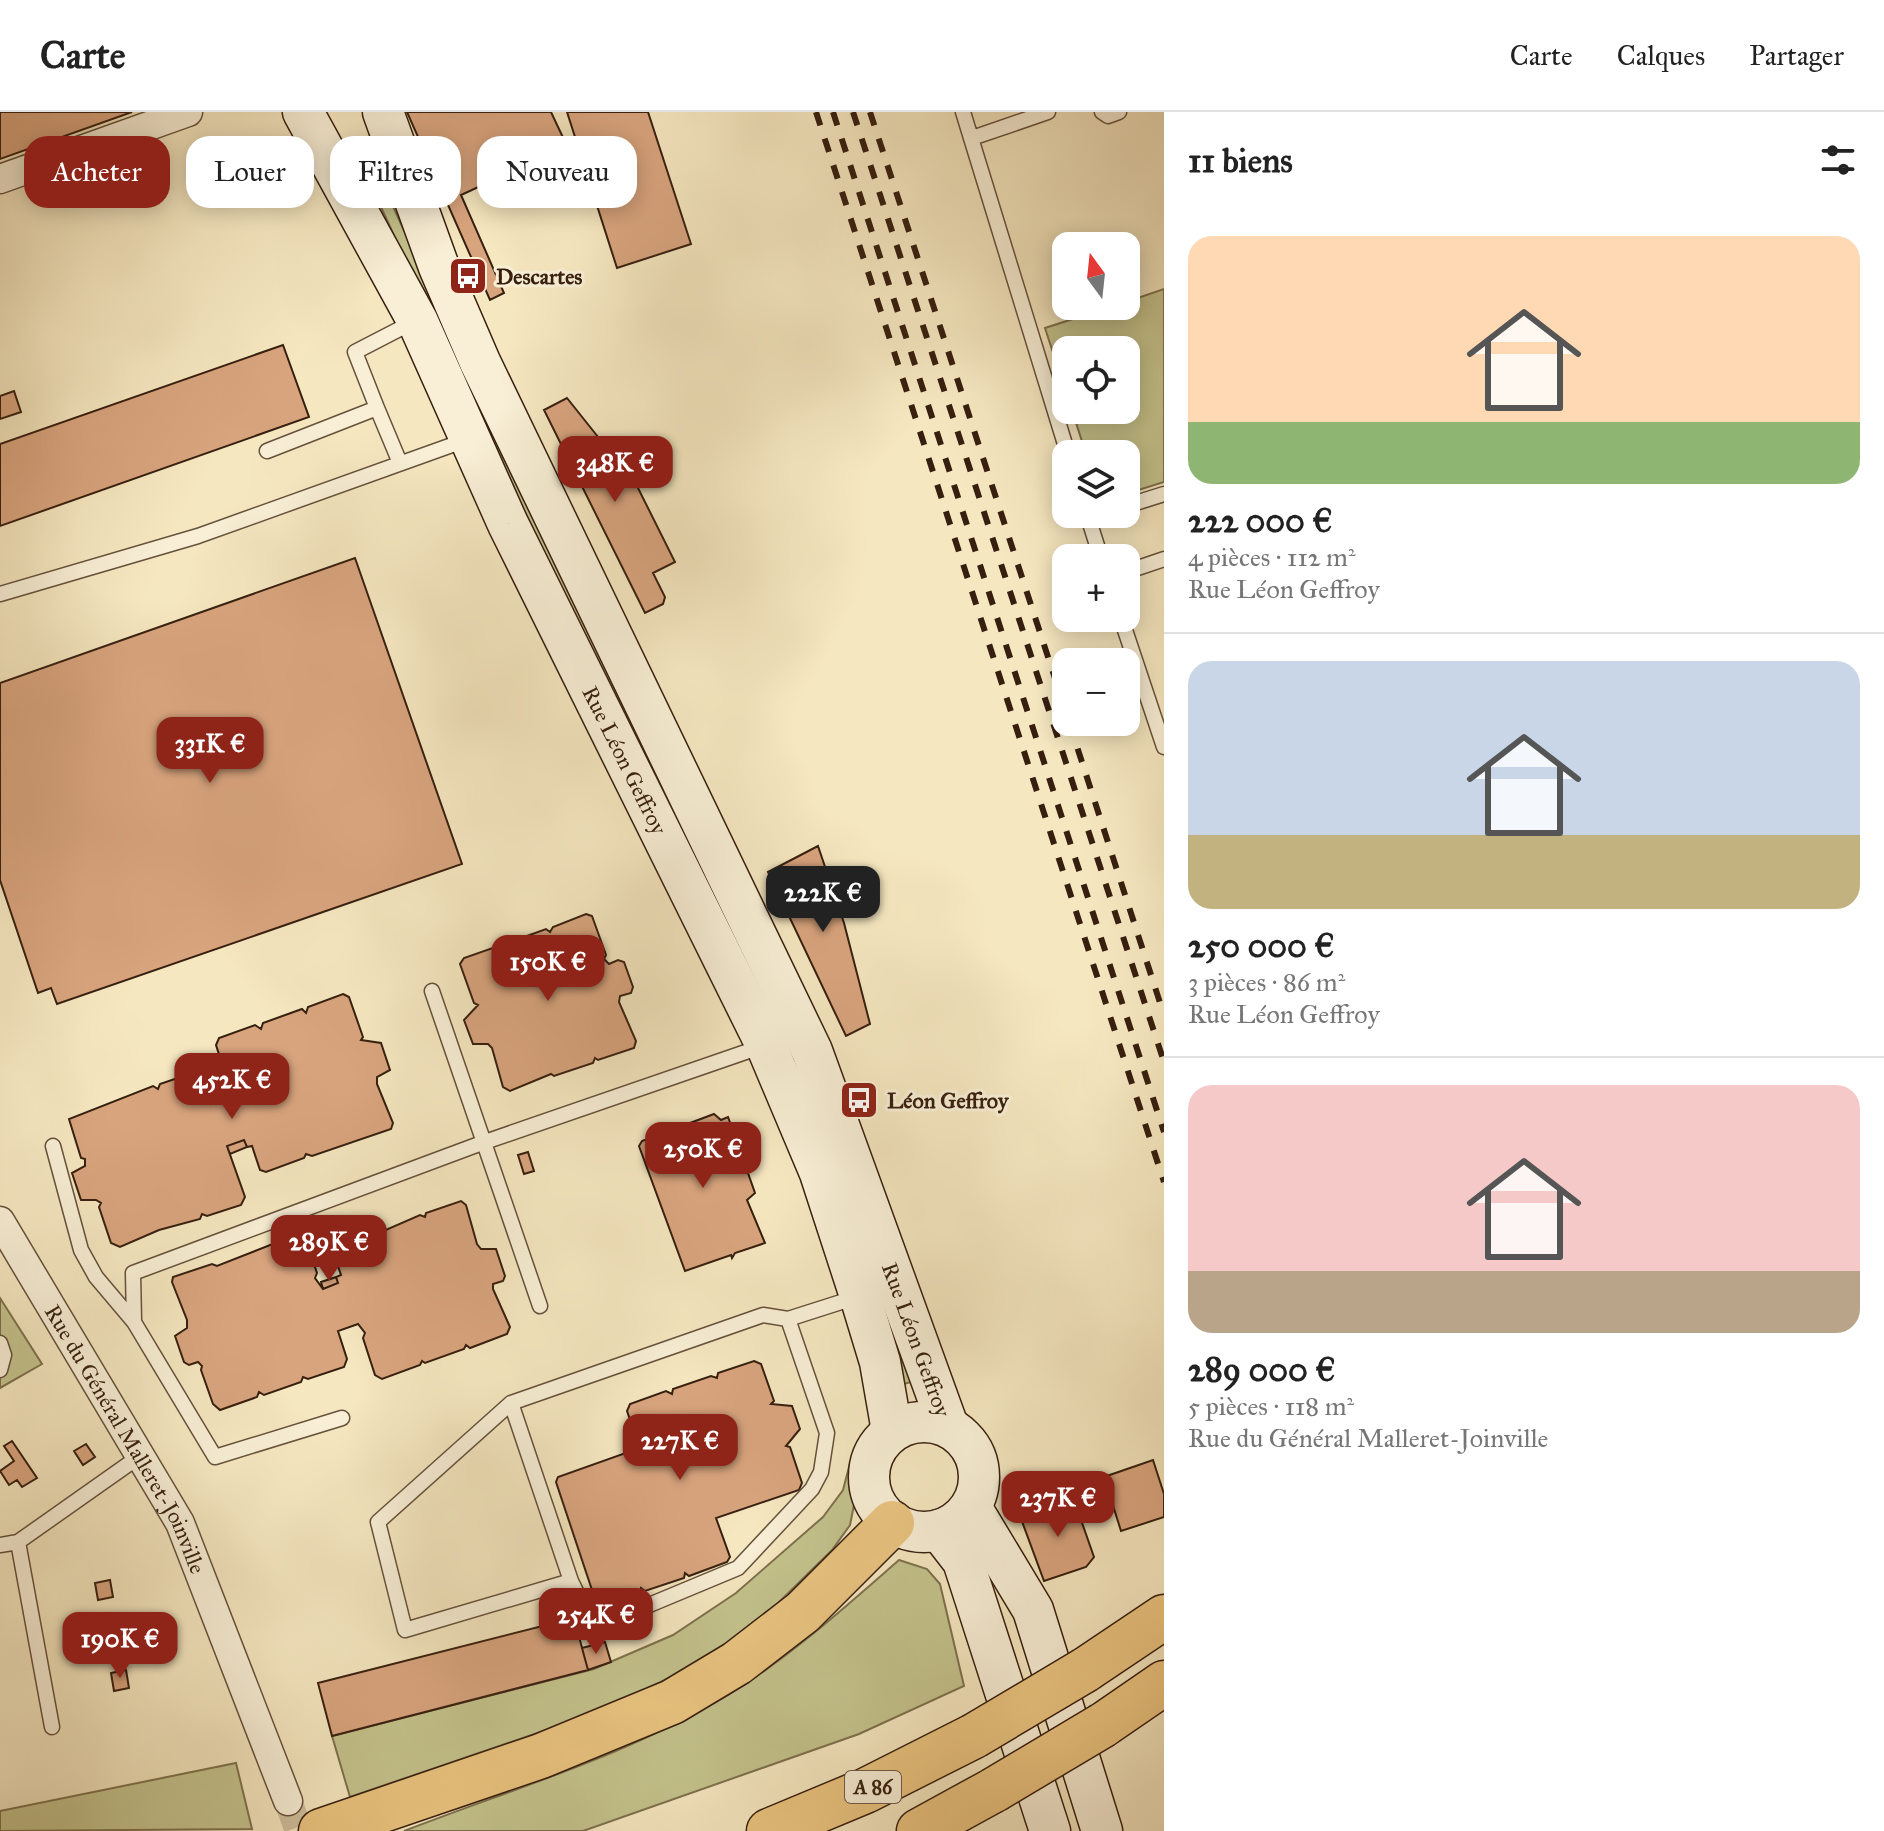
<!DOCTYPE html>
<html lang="fr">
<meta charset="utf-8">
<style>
:root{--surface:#fff;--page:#f6f6f6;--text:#222;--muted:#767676;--line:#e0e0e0;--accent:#8f2418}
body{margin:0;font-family:"IM FELL Great Primer",serif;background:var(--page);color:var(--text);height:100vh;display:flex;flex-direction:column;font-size:30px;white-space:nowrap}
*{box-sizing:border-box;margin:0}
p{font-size:26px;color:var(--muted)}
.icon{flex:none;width:44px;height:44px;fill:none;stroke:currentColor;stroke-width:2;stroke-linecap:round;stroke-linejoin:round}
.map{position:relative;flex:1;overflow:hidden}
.sheet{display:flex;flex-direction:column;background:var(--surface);width:720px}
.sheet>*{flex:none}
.top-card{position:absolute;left:24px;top:24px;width:760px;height:72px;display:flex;gap:16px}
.needle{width:52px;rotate:345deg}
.controls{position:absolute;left:1052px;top:120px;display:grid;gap:16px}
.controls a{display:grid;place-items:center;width:88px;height:88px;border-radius:16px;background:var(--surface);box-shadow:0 4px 20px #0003;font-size:40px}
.price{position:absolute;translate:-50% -68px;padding:0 18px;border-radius:16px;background:var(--accent);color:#fff;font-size:26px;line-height:52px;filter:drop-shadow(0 2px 4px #0008)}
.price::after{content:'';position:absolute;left:50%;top:48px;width:24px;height:18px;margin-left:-12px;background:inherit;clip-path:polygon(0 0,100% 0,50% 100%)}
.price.active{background:#222;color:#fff}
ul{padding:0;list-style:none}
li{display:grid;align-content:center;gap:16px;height:424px;padding:0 24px}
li+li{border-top:2px solid var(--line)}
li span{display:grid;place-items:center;height:248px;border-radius:24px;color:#555}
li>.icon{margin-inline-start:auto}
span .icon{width:144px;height:144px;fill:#fffc;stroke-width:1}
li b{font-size:34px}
h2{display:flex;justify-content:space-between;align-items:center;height:96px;padding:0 24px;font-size:34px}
.pill{padding:0 28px;border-radius:24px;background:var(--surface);box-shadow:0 4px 20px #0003;font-size:28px;line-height:72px}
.pill.active{background:var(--accent);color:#fff}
header{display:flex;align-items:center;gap:48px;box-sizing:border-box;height:112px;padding:0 40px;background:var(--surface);border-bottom:2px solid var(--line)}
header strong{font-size:38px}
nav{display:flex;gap:44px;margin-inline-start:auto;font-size:28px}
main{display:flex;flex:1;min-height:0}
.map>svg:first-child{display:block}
</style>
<header>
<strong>Carte</strong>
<nav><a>Carte</a><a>Calques</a><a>Partager</a></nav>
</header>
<main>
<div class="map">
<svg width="1164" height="1719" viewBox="0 0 1164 1719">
<rect width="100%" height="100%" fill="#f5e7c0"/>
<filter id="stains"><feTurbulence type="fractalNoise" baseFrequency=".0025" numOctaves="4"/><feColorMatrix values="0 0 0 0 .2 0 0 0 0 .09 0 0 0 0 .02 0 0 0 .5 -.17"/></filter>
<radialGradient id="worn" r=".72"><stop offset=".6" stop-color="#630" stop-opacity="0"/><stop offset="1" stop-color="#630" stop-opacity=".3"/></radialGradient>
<!-- green -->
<path fill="#c4c38d" stroke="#7e714e" stroke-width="2" d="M364 31 453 226 813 971 918 1268 900 1273 635 626 452 250 354 36Z
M1164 177V370L1126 382V342H1086L1072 298H1126V238H1066V281L1045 216 1113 194H1126V190Z
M0 1186 42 1252 0 1276Z
M850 1351 856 1383 850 1413 832 1438 777 1492 697 1553 593 1602 350 1685 332 1624 594 1557 673 1523 736 1481 823 1405 843 1378Z
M899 1448 927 1457 940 1472 964 1574 859 1622 583 1719H404C512 1677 629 1643 728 1583 791 1544 844 1496 899 1448Z
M236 1651 252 1717 0 1719V1699Z"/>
<!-- building -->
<path fill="#d8a47e" stroke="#371f0f" stroke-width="2" d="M0 0H132L0 47Z
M407 0H551L567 34 461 83 504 181 490 188Z
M567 0H648L691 132 617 156Z
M283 233 309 305 0 414V332Z
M14 279 21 300 0 307V284Z
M567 286 637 374 675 450 653 461 665 485 663 492 645 501 544 298Z
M355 446 462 752 57 892 51 876 38 881 0 768V571Z
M818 734 844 811 870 912 846 924 768 760Z
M586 802 592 804 606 843 604 847 609 852 618 848 624 850 633 875 631 881 620 884 619 890 636 929 634 936 598 948 595 946 593 951 554 964 551 962 510 979 503 975 492 936 488 932H473L464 908 478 893 474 891 460 852 464 846 504 832 508 835 510 830 546 817 550 820 553 815Z
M343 882 349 885 363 925 361 928 381 931 390 958 377 965V972L393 1011 391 1017 312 1044 306 1042 304 1046 266 1060 260 1058 252 1034 247 1035 244 1028 227 1034 245 1085 241 1093 207 1104 202 1102 200 1107 159 1118 120 1135 111 1131 99 1095 101 1091 96 1088H81L72 1061 85 1054V1047L81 1046 69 1007 153 974 158 977 160 972 195 960 203 963 212 992 233 985 231 977 234 972 228 970 216 933 219 926 255 913 261 917 263 911 302 897 306 901 308 895Z
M714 1002 721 1008 728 1005 741 1041 739 1046 743 1047 755 1081 747 1088 765 1131 735 1141 732 1146 731 1143 685 1159 639 1034 642 1029Z
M244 1028 247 1035 230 1042 227 1034Z
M528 1040 534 1059 524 1062 518 1043Z
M461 1089 466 1093 477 1132 481 1137H496L505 1164 503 1169 493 1172V1177L510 1215 507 1222 470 1236 466 1233 464 1237 425 1251 422 1249 420 1253 382 1267 375 1263 363 1226 365 1221 358 1212 338 1219 347 1247 344 1255 308 1267 303 1265 301 1270 264 1283 259 1280 257 1285 220 1298 213 1292 201 1258 202 1254 198 1250 189 1253 184 1250 175 1224 187 1216V1208L172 1170 173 1165 212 1152 217 1154 298 1122 305 1125 317 1161 315 1166 323 1177 338 1171 336 1165 341 1163 333 1140 336 1133 373 1120 379 1121 420 1103 425 1105 426 1101Z
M336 1165 338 1171 323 1177 321 1170Z
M754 1249 761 1252 774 1289 771 1292 792 1294 800 1317 786 1334 790 1335 802 1371 799 1378 716 1406 730 1445 727 1450 689 1464 685 1461 684 1466 645 1479 641 1476 640 1481 604 1493 596 1490 556 1370 558 1365 640 1336 627 1299 630 1292 666 1279 672 1282 673 1277 711 1264 717 1266 718 1261Z
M12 1329 37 1366 22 1375 17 1368 9 1373 0 1359 14 1349 4 1334Z
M86 1332 95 1345 83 1353 74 1339Z
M1153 1348 1164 1382V1405L1121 1419 1104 1365Z
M1073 1385 1094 1445 1086 1455 1044 1469 1020 1404Z
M110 1468 113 1485 98 1488 95 1471Z
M574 1506 588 1558 332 1624 318 1571Z
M605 1530 611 1550 588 1558 582 1536Z
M126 1558 129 1576 114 1579 111 1561Z"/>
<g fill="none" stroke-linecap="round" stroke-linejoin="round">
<!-- street-tunnel -->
<path stroke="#cfbf9d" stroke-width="28" stroke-dasharray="28 14" stroke-linecap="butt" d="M288 1689 299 1719"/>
<!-- lane casing -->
<g stroke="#66513b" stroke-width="17">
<path id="lane" d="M963 0 1068 342
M1102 0 1108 4 1119 0
M972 26 1048 0
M377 296 355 240 415 209
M267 339 377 296 400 351
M1126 394 1164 382
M1087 402 1101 446
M1126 460 1164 447
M0 482 198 424 466 328
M1121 506 1164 635
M432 879 540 1194
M53 1034 81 1138 96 1165 134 1210 215 1345 342 1306
M134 1210 133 1161 482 1031 763 934
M0 1231 4 1243 0 1258
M511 1291 571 1469 405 1518 378 1410 511 1291 763 1203 788 1207 860 1184
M18 1430 52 1615
M0 1433 18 1430 140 1344
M571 1469 594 1516 738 1456 812 1377 821 1360 827 1321 788 1207"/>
</g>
<!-- street casing -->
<g stroke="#66513b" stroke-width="31">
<g id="street">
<path d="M0 67 188 0"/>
<path id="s1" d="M0 1109 180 1411 288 1689"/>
</g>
</g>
<!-- secondary casing -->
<g stroke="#371f0f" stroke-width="43">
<g id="secondary">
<path id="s2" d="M303 0 417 208 508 412 766 933 820 1061 860 1184 880 1250 892 1319"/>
<path id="s3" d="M383 0 439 155 480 250 812 939 948 1314"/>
<circle cx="924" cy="1365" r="55"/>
<path d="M971 1395 1033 1498 1102 1719"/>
<path d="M939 1418 963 1449 1050 1719"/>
</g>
</g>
<!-- primary casing -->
<g stroke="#371f0f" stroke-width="47">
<path id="primary" d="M321 1719 541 1644 672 1590 737 1551 803 1500 892 1411"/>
</g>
<!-- highway casing -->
<g stroke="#371f0f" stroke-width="47">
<path id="highway" d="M1085 1558 1164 1505
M1103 1613 1164 1571
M769 1719 865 1679 974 1624
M919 1719 994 1678"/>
</g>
<!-- lane -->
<use href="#lane" stroke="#f8efd6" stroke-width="14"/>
<!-- street -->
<use href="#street" stroke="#f8efd6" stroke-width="28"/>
<!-- secondary -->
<use href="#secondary" stroke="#f8efd6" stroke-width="40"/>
<!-- primary -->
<use href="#primary" stroke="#eac480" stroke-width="44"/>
<!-- highway -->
<use href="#highway" stroke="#eac480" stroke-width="44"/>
<!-- rail -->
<path stroke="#371f0f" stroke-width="6" stroke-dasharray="14 14" stroke-linecap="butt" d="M816 0 1164 1070
M833 0 1164 1020
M853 0 1164 950
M870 0 1066 600
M1069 610 1164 903"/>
<!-- highway-bridge casing -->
<g stroke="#371f0f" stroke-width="47" stroke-linecap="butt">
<path id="highway-bridge" d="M974 1624 1085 1558
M994 1678 1103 1613"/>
</g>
<!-- highway-bridge -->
<use href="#highway-bridge" stroke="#eac480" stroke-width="44"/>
</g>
<!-- icons -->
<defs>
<g id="bus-square" transform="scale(2)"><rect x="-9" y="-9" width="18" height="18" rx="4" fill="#8f2418" stroke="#f8efd6"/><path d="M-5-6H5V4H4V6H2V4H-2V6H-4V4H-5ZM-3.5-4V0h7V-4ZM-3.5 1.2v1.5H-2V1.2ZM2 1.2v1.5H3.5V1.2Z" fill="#fff"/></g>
</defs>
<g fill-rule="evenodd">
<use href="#bus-square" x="468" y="164"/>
<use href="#bus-square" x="859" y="988"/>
</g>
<g text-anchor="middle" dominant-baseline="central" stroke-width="6" stroke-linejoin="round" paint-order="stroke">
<!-- shield labels -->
<rect fill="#f8efd6" stroke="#715d4b" stroke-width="2" x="845" y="1659" width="56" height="32" rx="6"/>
<g font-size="20" font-weight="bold" fill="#371f0f">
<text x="873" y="1675">A 86</text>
</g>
<!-- poi labels -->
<g font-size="22" font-weight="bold" fill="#371f0f" stroke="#f8efd6" text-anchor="start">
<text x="496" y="164">Descartes</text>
<text x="887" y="988">Léon Geffroy</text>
</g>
<!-- street labels -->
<g font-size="22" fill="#371f0f" stroke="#f8efd6">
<text stroke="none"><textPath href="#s2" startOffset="724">Rue Léon Geffroy</textPath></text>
<text stroke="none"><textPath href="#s3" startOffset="1340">Rue Léon Geffroy</textPath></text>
<text stroke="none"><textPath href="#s1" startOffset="252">Rue du Général Malleret-Joinville</textPath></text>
</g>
</g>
<rect width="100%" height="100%" filter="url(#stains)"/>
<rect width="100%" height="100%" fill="url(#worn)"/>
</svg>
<div class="controls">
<a><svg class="needle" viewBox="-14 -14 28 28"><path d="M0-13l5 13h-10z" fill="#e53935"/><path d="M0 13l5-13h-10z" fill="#767676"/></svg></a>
<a><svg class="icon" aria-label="locate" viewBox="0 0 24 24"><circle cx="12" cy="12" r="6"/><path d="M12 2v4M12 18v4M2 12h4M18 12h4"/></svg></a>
<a><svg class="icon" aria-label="layers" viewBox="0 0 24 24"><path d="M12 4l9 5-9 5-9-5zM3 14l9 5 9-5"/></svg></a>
<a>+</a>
<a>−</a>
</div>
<b class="price" style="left:615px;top:392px">348K €</b>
<b class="price" style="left:210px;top:673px">331K €</b>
<b class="price active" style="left:823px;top:822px">222K €</b>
<b class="price" style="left:548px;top:891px">150K €</b>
<b class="price" style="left:232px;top:1009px">452K €</b>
<b class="price" style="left:703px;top:1078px">250K €</b>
<b class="price" style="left:329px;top:1171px">289K €</b>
<b class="price" style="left:680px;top:1370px">227K €</b>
<b class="price" style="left:1058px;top:1427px">237K €</b>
<b class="price" style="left:596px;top:1544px">254K €</b>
<b class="price" style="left:120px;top:1568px">190K €</b>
<div class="top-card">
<a class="pill active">Acheter</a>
<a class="pill">Louer</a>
<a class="pill">Filtres</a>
<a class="pill">Nouveau</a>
</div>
</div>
<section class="sheet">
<h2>11 biens<svg class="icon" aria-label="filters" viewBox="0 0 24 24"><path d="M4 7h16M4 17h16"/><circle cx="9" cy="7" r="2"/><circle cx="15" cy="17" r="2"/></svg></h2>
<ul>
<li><span style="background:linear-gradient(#ffd9b3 75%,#8fb573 0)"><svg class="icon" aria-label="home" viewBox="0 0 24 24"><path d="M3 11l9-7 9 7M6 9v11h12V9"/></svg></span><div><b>222 000 €</b><p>4 pièces · 112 m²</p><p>Rue Léon Geffroy</p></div></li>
<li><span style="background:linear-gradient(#c9d6e8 70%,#c2b280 0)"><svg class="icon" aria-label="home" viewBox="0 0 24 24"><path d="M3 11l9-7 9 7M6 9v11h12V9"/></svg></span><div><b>250 000 €</b><p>3 pièces · 86 m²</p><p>Rue Léon Geffroy</p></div></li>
<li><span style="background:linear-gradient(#f6c9c9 75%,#b9a48a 0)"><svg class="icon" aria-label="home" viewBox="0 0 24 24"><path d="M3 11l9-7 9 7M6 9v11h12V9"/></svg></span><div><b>289 000 €</b><p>5 pièces · 118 m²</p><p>Rue du Général Malleret-Joinville</p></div></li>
</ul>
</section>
</main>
